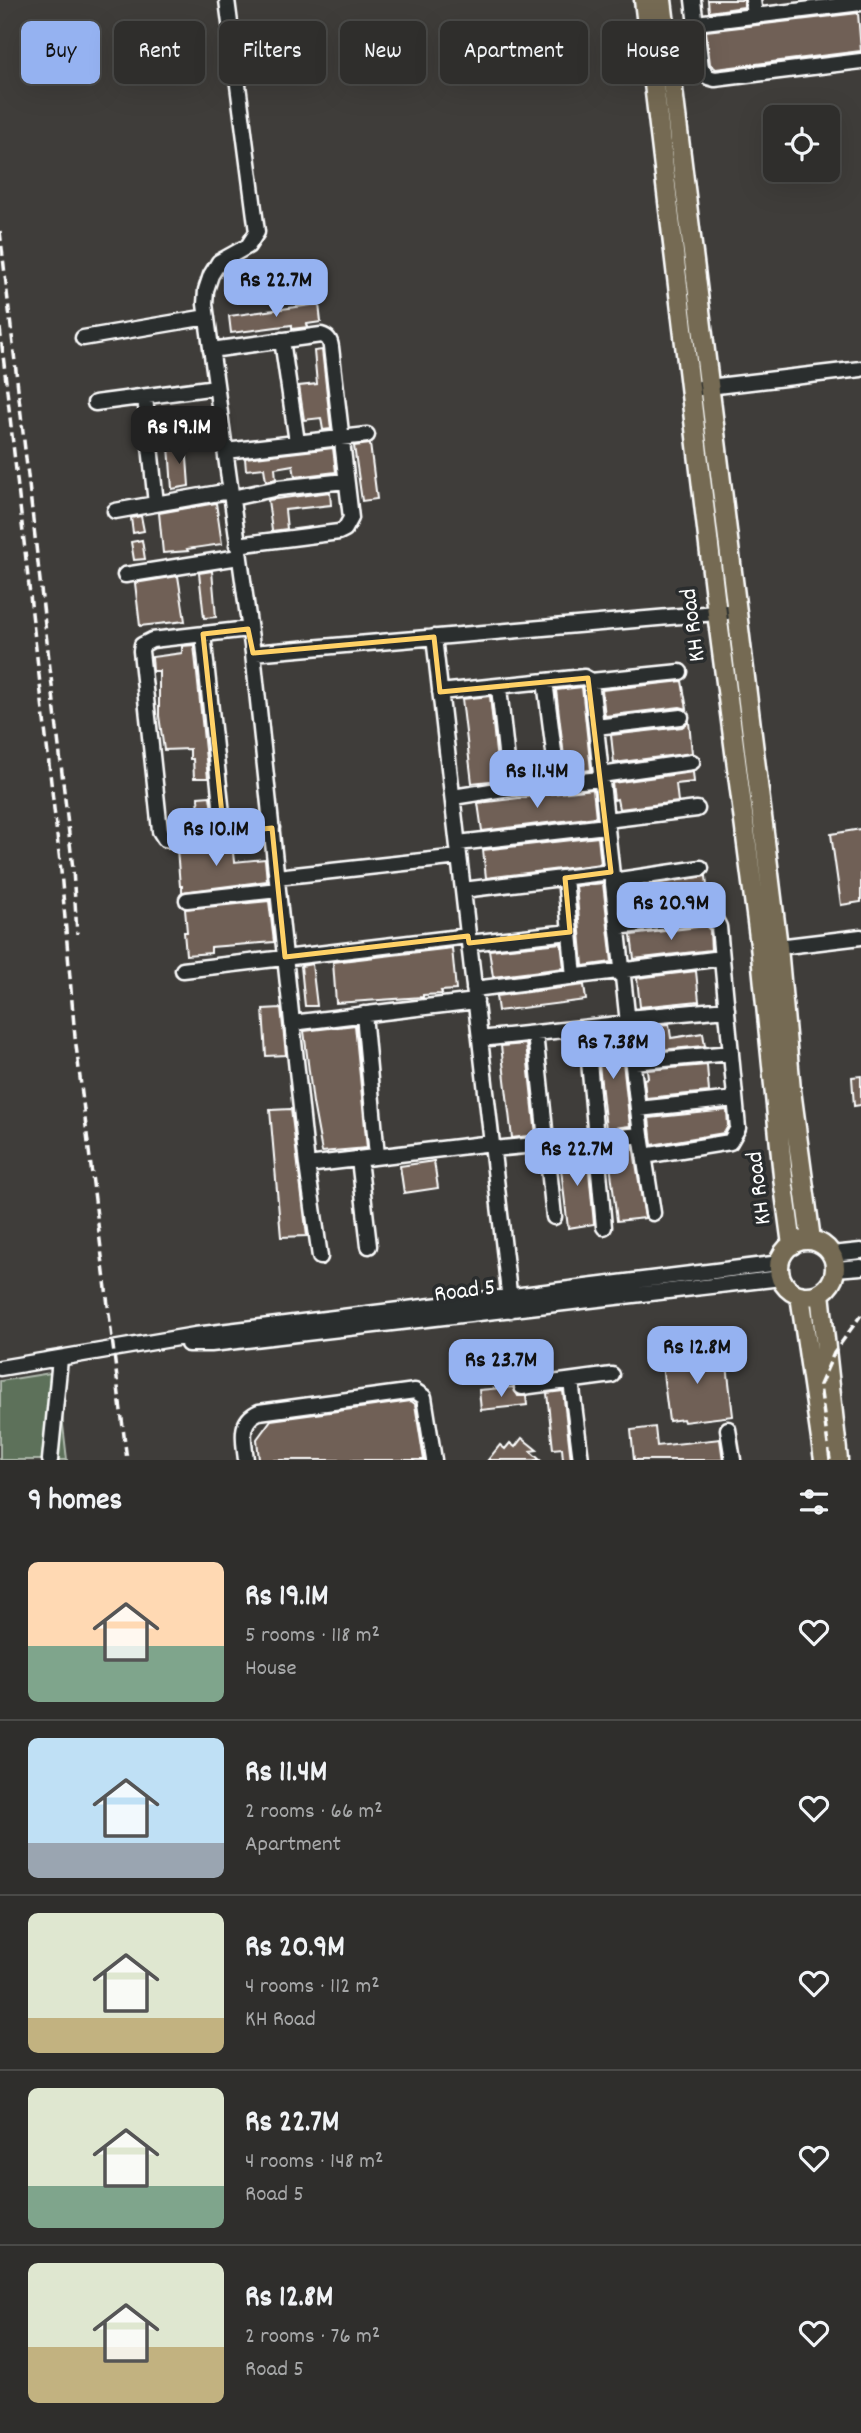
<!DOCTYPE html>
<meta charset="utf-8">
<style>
:root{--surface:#2f2e2c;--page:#373634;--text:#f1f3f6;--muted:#a7a8a9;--line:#4a4a48;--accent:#95b2f1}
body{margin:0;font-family:Dekko,sans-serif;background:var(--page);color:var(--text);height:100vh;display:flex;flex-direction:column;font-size:26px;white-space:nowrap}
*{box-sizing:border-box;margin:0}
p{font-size:23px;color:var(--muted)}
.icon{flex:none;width:38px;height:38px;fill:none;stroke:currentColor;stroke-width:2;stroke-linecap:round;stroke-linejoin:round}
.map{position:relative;height:1460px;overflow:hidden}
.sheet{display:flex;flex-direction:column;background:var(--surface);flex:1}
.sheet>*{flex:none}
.guide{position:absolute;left:21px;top:21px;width:819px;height:63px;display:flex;gap:14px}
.fabs{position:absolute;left:763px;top:105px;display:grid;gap:14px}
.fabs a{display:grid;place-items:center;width:77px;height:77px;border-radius:10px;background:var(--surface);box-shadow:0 7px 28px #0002,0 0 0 2px var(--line);font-size:35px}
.price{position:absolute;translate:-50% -60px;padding:0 16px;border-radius:14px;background:var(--accent);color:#111;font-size:23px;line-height:46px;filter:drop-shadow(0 2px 4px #0008)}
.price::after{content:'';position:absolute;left:50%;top:42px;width:21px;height:16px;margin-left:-10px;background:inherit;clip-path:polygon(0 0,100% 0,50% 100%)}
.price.current{background:#222;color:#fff}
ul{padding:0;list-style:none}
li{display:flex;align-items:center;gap:21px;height:175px;padding:0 28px}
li+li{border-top:2px solid var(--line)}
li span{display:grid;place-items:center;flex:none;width:196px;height:140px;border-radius:10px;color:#555}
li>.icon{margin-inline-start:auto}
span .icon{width:84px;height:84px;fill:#fffc;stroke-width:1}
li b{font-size:30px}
h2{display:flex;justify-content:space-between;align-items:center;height:84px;padding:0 28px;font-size:30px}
.pill{padding:0 24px;border-radius:10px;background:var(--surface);box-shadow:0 7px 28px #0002,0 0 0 2px var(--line);font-size:24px;line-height:63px}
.pill.current{background:var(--accent);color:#111}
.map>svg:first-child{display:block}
</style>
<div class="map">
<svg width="861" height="1460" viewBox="0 0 861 1460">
<rect width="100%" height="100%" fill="#3f3d3a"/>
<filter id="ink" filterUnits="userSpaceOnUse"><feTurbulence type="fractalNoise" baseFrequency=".0143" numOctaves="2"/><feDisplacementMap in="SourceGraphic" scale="14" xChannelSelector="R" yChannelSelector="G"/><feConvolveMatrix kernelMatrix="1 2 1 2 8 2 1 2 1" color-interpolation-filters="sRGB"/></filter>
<g filter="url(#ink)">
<!-- green -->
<path fill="#5d715a" stroke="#aeb8ac" stroke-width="2" d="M57 1372 67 1460H0V1381Z"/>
<!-- building -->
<path fill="#706156" stroke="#fff" stroke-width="2" d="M708 0H744V7L709 12Z
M858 13 861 51 716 69 710 64 706 31Z
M319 304 321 322 307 324 308 327 292 329V325L231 333 229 316Z
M322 350 331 429 323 430 321 418 304 420 299 386 317 384 314 351Z
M186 444 189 486 172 489 169 446Z
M370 444 377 499 362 501 354 446Z
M333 448 336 472 295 477 293 465 275 468 276 479 266 481 264 468 246 470 245 458Z
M330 492 331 505 285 510 287 529 272 531 268 500Z
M216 503 222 544 187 549 188 551 163 553 159 513Z
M141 516 144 531 133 533 131 518Z
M142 540 145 559 134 560 131 542Z
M212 571 216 617 204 618 199 573Z
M178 576 185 621 140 626 135 583Z
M194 645 208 778H194L193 759H190V749L164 750 159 716V671H153L152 657 182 653V646Z
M682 681 687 709 680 707 605 716 602 690Z
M582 687 591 770 566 773 556 690Z
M490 696 499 780 472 783 462 699Z
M689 722 692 753 614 763 611 735 682 727Z
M693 772 694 782 676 784 678 802 619 809 617 799 614 800 612 783Z
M593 789 596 817 482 831 478 803Z
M210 796 214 825 177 830 176 814 199 813 198 797Z
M861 829V902L841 905 831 834Z
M598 837 601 864 486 878 483 850Z
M232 843 234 862 265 859 267 881 182 892V886H180L177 849Z
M706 876 709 906 629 916 626 898H629L628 888Z
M603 883 612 962 583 966 576 886Z
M269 901 274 942 211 947V953L186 955 184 932H187L185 909Z
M706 926 710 930 711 950 634 959 631 935Z
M561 943 564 968 493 977 489 950Z
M452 948 456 990 441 991 442 994 423 995V997L336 1003 333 962Z
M312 964 317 1006H305L301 966Z
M696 971 699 1001 640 1007 637 978Z
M584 985 586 1000 498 1011 496 996Z
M281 1008 286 1055 266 1056 263 1009Z
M669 1024 671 1038 703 1033 705 1046 648 1051 645 1026Z
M355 1025 367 1148 322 1152 313 1103 304 1031Z
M620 1034 630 1126 606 1129 596 1036Z
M526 1044 536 1135 512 1138 501 1046Z
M707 1065 709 1092 646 1098 644 1079 648 1078 647 1070Z
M861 1076V1105L854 1106 852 1077Z
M291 1109 307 1236 281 1237 270 1110Z
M727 1110 728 1126 724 1133 652 1145 649 1118Z
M633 1145 645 1218 617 1221 608 1148Z
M587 1150 594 1224 568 1228 559 1152Z
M434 1161 438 1188 404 1193 400 1166Z
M725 1348 733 1416 684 1422 683 1419 669 1421 661 1357Z
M513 1387 518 1396H526L527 1405 481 1410 479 1390Z
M563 1391 571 1460H563L562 1448 553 1449 547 1393Z
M411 1401 415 1404 424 1460H259L257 1439 271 1420Z
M655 1427 657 1446 720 1439 723 1460H634L631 1430Z
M522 1438 537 1450 530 1451 540 1460H488L500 1445 505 1449 510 1443 515 1447Z"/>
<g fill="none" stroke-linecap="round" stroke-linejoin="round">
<!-- minor casing -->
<g stroke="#fff" stroke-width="19">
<path id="minor" d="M227 0 257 232 248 246 219 262 211 275 206 290 205 304 253 653 727 612
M693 0 701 68 708 77 715 79 861 61
M753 0 755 16
M696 23 861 3
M83 338 207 317
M282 340 297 442
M211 350 321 335C328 337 330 340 331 347L351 518 345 529 339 532 237 545
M700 388 861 369
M145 397 156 504
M95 403 216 387
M225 451 367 435
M232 498 278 488 346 481
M115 511 230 491
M125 575 239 557
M248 629 152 640 142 645 141 651 160 831 165 839 173 840 272 828
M203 634 224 833
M434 637 511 1310
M253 653 307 1165
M545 681 558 783
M499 688 510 788
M440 692 584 677 591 681
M596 727 681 717
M601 775 692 762
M453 797 510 788 601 779
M606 820 697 809
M458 843 606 826
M277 877 459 857
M565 878 574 977
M612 881 701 868
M463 890 611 872
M187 900 278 890
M617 927 707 916 715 919 719 927 738 1128 730 1142 644 1156
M469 943 570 932
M778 947 861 937
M183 970 468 936
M474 989 722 958
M364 1014 377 1156
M627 1018 727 1009
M292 1023 476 1001
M628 1023 591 681 680 672
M586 1028 604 1227
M535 1033 554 1217
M480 1039 628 1023 641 1135 493 1149
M632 1062 731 1053
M638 1109 735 1099
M641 1135 653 1213
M359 1159 369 1246
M832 1254 861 1251
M320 1257 307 1165 492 1143
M835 1269 861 1267
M188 1344H211L781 1278
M0 1368 195 1335 780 1263
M571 1381 581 1460
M522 1387 612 1375
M728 1429 733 1460
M50 1460 60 1359
M246 1460C244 1440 238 1421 259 1412L415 1391 424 1397 434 1460"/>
</g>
<!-- major casing -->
<g stroke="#fff" stroke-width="23">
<path id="major" d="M644 0 717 613 760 945 784 1186 792 1245
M662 0 778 947 791 1090 811 1240
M779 1268a28 28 0 1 1 56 0a28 28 0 1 1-56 0Z
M820 1293 838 1460
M800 1295 824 1460"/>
</g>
<!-- minor -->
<use href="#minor" stroke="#2a2d2e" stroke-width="14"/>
<!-- major -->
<use href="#major" stroke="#746b52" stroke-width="18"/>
<!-- rail -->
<path stroke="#fff" stroke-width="3.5" stroke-dasharray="10 5" stroke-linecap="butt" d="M0 231 73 869 77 934
M0 328 61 871 75 1037 127 1460
M830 1460 820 1385 834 1353 861 1315"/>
</g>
</g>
<!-- marked area -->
<path fill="none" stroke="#ffd166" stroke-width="5" stroke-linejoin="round" d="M248 629 253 653 434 637 440 692 588 678 611 872 565 878 570 932 469 943 468 936 285 957 272 828 224 833 203 634Z"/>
<g text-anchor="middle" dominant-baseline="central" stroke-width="7" stroke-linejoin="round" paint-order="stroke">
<!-- street labels -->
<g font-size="24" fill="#fff" stroke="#2a2d2e">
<text transform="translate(694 625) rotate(-97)">KH Road</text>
<text transform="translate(760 1188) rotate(-97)">KH Road</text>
<text transform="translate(465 1292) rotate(-7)">Road 5</text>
</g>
</g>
</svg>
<div class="fabs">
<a><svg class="icon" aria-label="locate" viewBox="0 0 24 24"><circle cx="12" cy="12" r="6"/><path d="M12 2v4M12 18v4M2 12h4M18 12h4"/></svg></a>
</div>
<b class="price" style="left:276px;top:319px">Rs 22.7M</b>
<b class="price current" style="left:179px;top:466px">Rs 19.1M</b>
<b class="price" style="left:537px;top:810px">Rs 11.4M</b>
<b class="price" style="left:216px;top:868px">Rs 10.1M</b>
<b class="price" style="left:671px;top:942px">Rs 20.9M</b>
<b class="price" style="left:613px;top:1081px">Rs 7.38M</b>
<b class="price" style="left:577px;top:1188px">Rs 22.7M</b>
<b class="price" style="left:697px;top:1386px">Rs 12.8M</b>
<b class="price" style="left:501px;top:1399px">Rs 23.7M</b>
<div class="guide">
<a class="pill current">Buy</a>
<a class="pill">Rent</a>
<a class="pill">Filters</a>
<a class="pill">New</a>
<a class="pill">Apartment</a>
<a class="pill">House</a>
</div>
</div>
<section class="sheet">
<h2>9 homes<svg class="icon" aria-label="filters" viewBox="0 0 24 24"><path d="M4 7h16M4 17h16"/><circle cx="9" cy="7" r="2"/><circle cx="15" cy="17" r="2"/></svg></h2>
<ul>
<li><span style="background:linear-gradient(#ffd9b3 60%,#7fa58c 0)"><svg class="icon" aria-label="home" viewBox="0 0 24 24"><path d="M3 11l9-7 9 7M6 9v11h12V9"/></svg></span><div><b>Rs 19.1M</b><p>5 rooms · 118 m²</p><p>House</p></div><svg class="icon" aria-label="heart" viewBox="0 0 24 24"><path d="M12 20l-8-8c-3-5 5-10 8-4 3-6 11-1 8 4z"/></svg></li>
<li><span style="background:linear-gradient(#bfe0f5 75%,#9aa5b1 0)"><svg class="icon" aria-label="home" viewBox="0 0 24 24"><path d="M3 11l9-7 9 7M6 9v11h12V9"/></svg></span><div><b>Rs 11.4M</b><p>2 rooms · 66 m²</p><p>Apartment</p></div><svg class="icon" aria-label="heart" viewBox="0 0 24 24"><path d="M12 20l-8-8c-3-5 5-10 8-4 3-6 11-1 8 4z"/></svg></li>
<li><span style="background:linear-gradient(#dfe7d0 75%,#c2b280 0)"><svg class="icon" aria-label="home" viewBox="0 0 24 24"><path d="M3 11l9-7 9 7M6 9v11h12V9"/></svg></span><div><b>Rs 20.9M</b><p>4 rooms · 112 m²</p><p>KH Road</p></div><svg class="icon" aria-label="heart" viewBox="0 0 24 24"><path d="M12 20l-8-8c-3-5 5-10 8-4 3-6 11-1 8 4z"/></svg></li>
<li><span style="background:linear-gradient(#dfe7d0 70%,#7fa58c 0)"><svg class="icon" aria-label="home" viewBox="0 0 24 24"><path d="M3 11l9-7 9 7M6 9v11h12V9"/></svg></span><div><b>Rs 22.7M</b><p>4 rooms · 148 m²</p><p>Road 5</p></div><svg class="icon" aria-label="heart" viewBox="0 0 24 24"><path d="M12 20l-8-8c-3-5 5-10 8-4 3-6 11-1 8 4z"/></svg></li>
<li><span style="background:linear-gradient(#dfe7d0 60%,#c2b280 0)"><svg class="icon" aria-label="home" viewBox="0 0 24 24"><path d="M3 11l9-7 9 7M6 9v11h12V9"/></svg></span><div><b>Rs 12.8M</b><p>2 rooms · 76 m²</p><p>Road 5</p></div><svg class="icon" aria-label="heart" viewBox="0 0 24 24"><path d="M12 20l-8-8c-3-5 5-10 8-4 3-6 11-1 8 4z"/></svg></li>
</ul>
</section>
